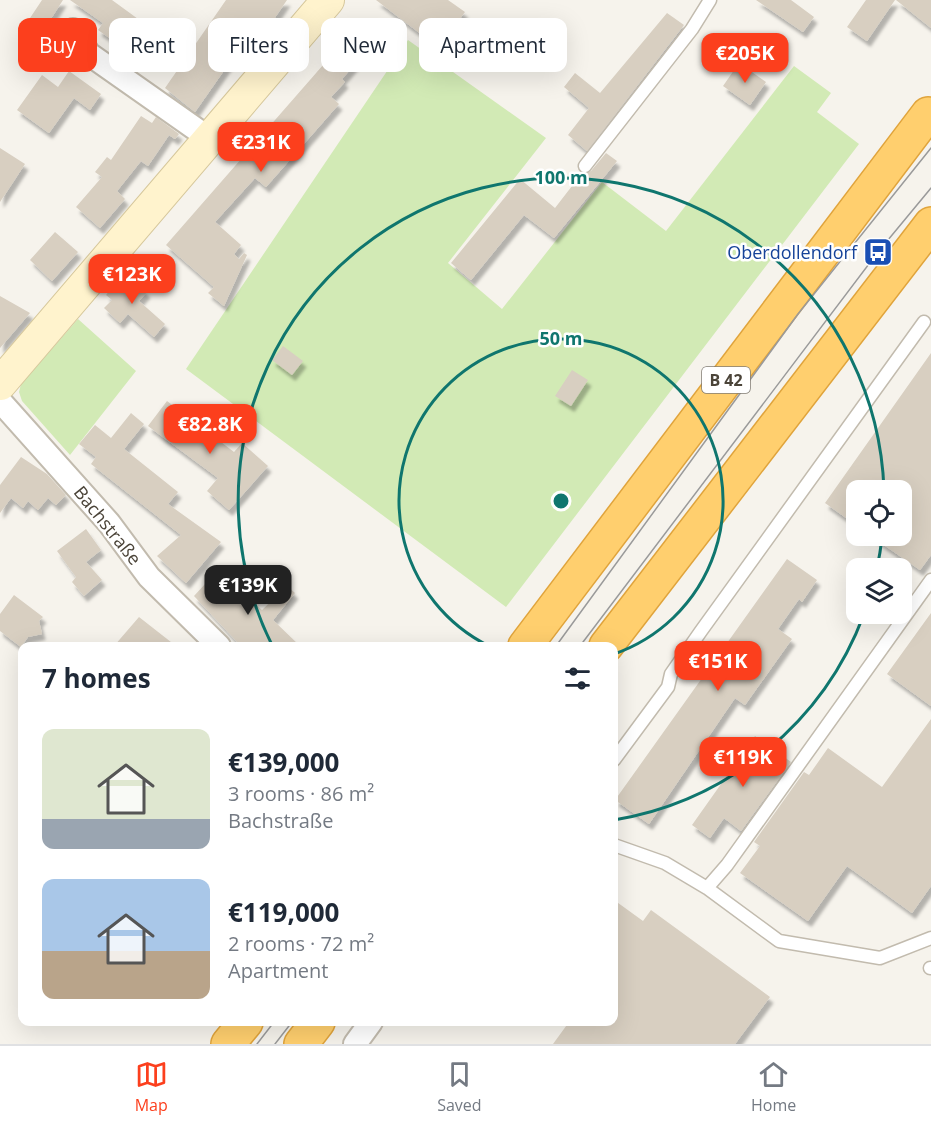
<!DOCTYPE html>
<meta charset="utf-8">
<style>
:root{--surface:#fff;--page:#f2f2f3;--text:#1f2937;--muted:#747a83;--line:#e0e1e3;--accent:#fc3f1d}
body{margin:0;font-family:"Open Sans",sans-serif;background:var(--page);color:var(--text);height:100vh;display:flex;flex-direction:column;font-size:22px;white-space:nowrap}
*{box-sizing:border-box;margin:0}
p{font-size:20px;color:var(--muted)}
.icon{flex:none;width:33px;height:33px;fill:none;stroke:currentColor;stroke-width:2;stroke-linecap:round;stroke-linejoin:round}
.map{position:relative;flex:1;overflow:hidden}
.side{position:absolute;left:18px;top:642px;width:600px;height:384px;display:flex;flex-direction:column;background:var(--surface);border-radius:12px;box-shadow:0 6px 24px #0002}
.side>*{flex:none}
.hud{position:absolute;left:18px;top:18px;width:600px;height:54px;display:flex;gap:12px}
.controls{position:absolute;left:846px;top:480px;display:grid;gap:12px}
.controls a{display:grid;place-items:center;width:66px;height:66px;border-radius:12px;background:var(--surface);box-shadow:0 6px 24px #0002;font-size:30px}
.price{position:absolute;translate:-50% -51px;padding:0 14px;border-radius:12px;background:var(--accent);color:#fff;font-size:20px;line-height:39px;filter:drop-shadow(0 2px 3px #0008)}
.price::after{content:'';position:absolute;left:50%;top:36px;width:18px;height:14px;margin-left:-9px;background:inherit;clip-path:polygon(0 0,100% 0,50% 100%)}
.price.on{background:#222;color:#fff}
ul{padding:0;list-style:none}
li{display:flex;align-items:center;gap:18px;height:150px;padding:0 24px}
li span{display:grid;place-items:center;flex:none;width:168px;height:120px;border-radius:12px;color:#555}
li>.icon{margin-inline-start:auto}
span .icon{width:72px;height:72px;fill:#fffc;stroke-width:1}
li b{font-size:26px}
h2{display:flex;justify-content:space-between;align-items:center;height:72px;padding:0 24px;font-size:26px}
.tag{padding:0 21px;border-radius:12px;background:var(--surface);box-shadow:0 6px 24px #0002;font-size:21px;line-height:54px}
.tag.on{background:var(--accent);color:#fff}
.dock{display:flex;justify-content:space-around;align-items:center;height:84px;border-top:2px solid var(--line);background:var(--surface);font-size:16px;color:var(--muted)}
.dock a{display:grid;justify-items:center;gap:3px}
.dock .on{color:var(--accent)}
.map>svg:first-child{display:block}
</style>
<div class="map">
<svg width="931" height="1044" viewBox="0 0 931 1044">
<defs>
<filter id="shadow"><feDropShadow dx="3.5" dy="6" stdDeviation="1.5" flood-color="#0004"/></filter>
</defs>
<rect width="100%" height="100%" fill="#f6f3ec"/>
<!-- green -->
<path fill="#d2eab5" d="M408 40 546 138 448 263 502 309 602 182 666 231 794 66 831 93 817 112 859 144 506 607 186 369Z
M78 319 136 371 70 455 22 401 19 392 21 384Z"/>
<!-- building -->
<path fill="#d8cfc1" filter="url(#shadow)" d="M42 0H63L45 28 30 18Z
M70 0H112L149 27 131 53 98 30 103 23Z
M226 0H287L272 22 268 20 252 43 246 39 195 112 165 88Z
M376 0H448L465 12 459 20 462 29 452 31 446 39 441 34 434 44Z
M756 0H791L814 17 803 32Z
M866 0H895L867 41 847 27Z
M896 0H931V28Z
M667 13 684 25 587 151 568 135 589 108 564 87 575 73 600 93Z
M351 33 369 48 342 79 345 82 331 97 339 104 266 187 255 178 215 222 241 245 234 254 239 259 244 253 247 255 224 306 208 293 214 287 166 245Z
M739 63 766 82 750 105 723 86Z
M69 71 101 94 90 110 74 98 49 133 17 110 42 75 58 87Z
M141 116 152 123 156 117 179 134 175 139 169 135 148 166 141 161 117 191 125 199 100 228 76 207 102 177 95 172 107 157 111 160Z
M0 148 25 164 0 202Z
M606 153 617 161 554 238 524 215 471 280 451 263 520 179 555 208 582 173 591 171Z
M55 232 78 252 52 281 30 260Z
M125 273 147 292 139 301 165 324 154 337 128 314 120 323 104 308 112 300 106 295Z
M0 296 30 313 0 348Z
M283 346 303 361 292 375 272 360Z
M931 353V555L920 570 871 536H902V490H856V525L825 503Z
M572 370 588 380 571 406 555 396Z
M167 401 234 452 242 443 268 466 229 510 207 491 218 478 148 426Z
M131 413 144 424 124 449 178 492 168 504 221 542 186 583 157 556 181 535 91 464 96 457 79 444 95 425 111 438Z
M21 457 47 474 66 495 56 505 48 498 38 510 28 501 23 508 11 498 0 513V485Z
M86 529 101 550 86 562 102 580 84 596 72 582 76 577 57 551Z
M787 559 817 580 802 602 799 599 778 629 792 639 745 705 735 698 649 824 615 800Z
M230 582 262 610 287 586 295 593 273 620 300 646H241L194 596 205 584 217 596Z
M14 595 43 617 39 621 42 634 28 637 21 647 0 631V614Z
M931 613V706L887 674Z
M139 617 176 646H114Z
M931 719V886L912 913 847 866 808 921 740 873 760 846 754 842 804 772 809 775 828 748 882 787Z
M755 736 791 762 741 831 724 818 710 838 692 825Z
M614 900 643 921 651 910 770 997 735 1044H553L569 1022H614Z"/>
<g fill="none" stroke-linecap="round" stroke-linejoin="round">
<!-- lane casing -->
<g stroke="#c2bbae" stroke-width="15">
<path id="lane" d="M585 166 692 29 710 0
M614 760 668 687 671 674 701 631 924 322
M614 845 665 863 707 888 779 941 880 958 931 938
M707 888 727 865 931 580
M930 968H931"/>
</g>
<!-- street casing -->
<g stroke="#c2bbae" stroke-width="26">
<path id="street" d="M73 30 89 54 210 139
M0 401 109 523 149 577 219 646
M355 1044 371 1022"/>
</g>
<!-- secondary casing -->
<g stroke="#d6c79b" stroke-width="34">
<path id="secondary" d="M0 384 328 0"/>
</g>
<!-- highway casing -->
<g stroke="#e0a43c" stroke-width="36">
<path id="highway" d="M525 646 928 114
M606 646 931 224
M228 1044 246 1022
M301 1044 318 1022"/>
</g>
<!-- lane -->
<use href="#lane" stroke="#fff" stroke-width="12"/>
<!-- street -->
<use href="#street" stroke="#fff" stroke-width="22"/>
<!-- secondary -->
<use href="#secondary" stroke="#fff3cd" stroke-width="32"/>
<!-- highway -->
<use href="#highway" stroke="#ffcf6e" stroke-width="33"/>
<!-- tram -->
<path stroke="#9a9a9a" stroke-width="1.5" d="M556 646 798 314 931 148
M580 646 878 252 931 188
M257 1044 274 1022
M275 1044 292 1022"/>
</g>
<!-- distance rings -->
<g fill="none" stroke="#0f766e" stroke-width="3">
<path d="M489 646A162 162 0 1 1 614 654"/>
<path d="M882 538A323 323 0 0 1 877 568M864 614A323 323 0 0 1 614 820M272 645A323 323 0 1 1 884 490"/>
</g>
<!-- icons -->
<defs>
<g id="bus-square" transform="scale(1.5)"><rect x="-9" y="-9" width="18" height="18" rx="4" fill="#1a4fb4" stroke="#fff"/><path d="M-5-6H5V4H4V6H2V4H-2V6H-4V4H-5ZM-3.5-4V0h7V-4ZM-3.5 1.2v1.5H-2V1.2ZM2 1.2v1.5H3.5V1.2Z" fill="#fff"/></g>
</defs>
<g fill-rule="evenodd">
<use href="#bus-square" x="878" y="252"/>
</g>
<g text-anchor="middle" dominant-baseline="central" stroke-width="5" stroke-linejoin="round" paint-order="stroke">
<!-- shield labels -->
<rect fill="#fff" stroke="#817c74" stroke-width="1.5" x="702" y="367" width="48" height="26" rx="4.5"/>
<g font-size="16" font-weight="bold" fill="#4b4439">
<text x="726" y="380">B 42</text>
</g>
<!-- transit labels -->
<g font-size="18" fill="#164399" stroke="#fff" text-anchor="end">
<text x="857" y="252">Oberdollendorf</text>
</g>
<!-- street labels -->
<g font-size="18" fill="#4b4439" stroke="#fff">
<text transform="translate(108 525) rotate(51)">Bachstraße</text>
</g>
</g>
<circle cx="561" cy="501" r="9" fill="#0f766e" stroke="#fff" stroke-width="3"/>
<g font-size="18" text-anchor="middle" font-weight="bold" fill="#0f766e" stroke="#fff" stroke-width="5" stroke-linejoin="round" paint-order="stroke">
<text x="561" y="184">100 m</text>
<text x="561" y="345">50 m</text>
</g>
</svg>
<div class="controls">
<a><svg class="icon" aria-label="locate" viewBox="0 0 24 24"><circle cx="12" cy="12" r="6"/><path d="M12 2v4M12 18v4M2 12h4M18 12h4"/></svg></a>
<a><svg class="icon" aria-label="layers" viewBox="0 0 24 24"><path d="M12 4l9 5-9 5-9-5zM3 14l9 5 9-5"/></svg></a>
</div>
<b class="price" style="left:745px;top:84px">€205K</b>
<b class="price" style="left:261px;top:173px">€231K</b>
<b class="price" style="left:132px;top:305px">€123K</b>
<b class="price" style="left:210px;top:455px">€82.8K</b>
<b class="price on" style="left:248px;top:616px">€139K</b>
<b class="price" style="left:718px;top:692px">€151K</b>
<b class="price" style="left:743px;top:788px">€119K</b>
<div class="hud">
<a class="tag on">Buy</a>
<a class="tag">Rent</a>
<a class="tag">Filters</a>
<a class="tag">New</a>
<a class="tag">Apartment</a>
</div>
<section class="side">
<h2>7 homes<svg class="icon" aria-label="filters" viewBox="0 0 24 24"><path d="M4 7h16M4 17h16"/><circle cx="9" cy="7" r="2"/><circle cx="15" cy="17" r="2"/></svg></h2>
<ul>
<li><span style="background:linear-gradient(#dfe7d0 75%,#9aa5b1 0)"><svg class="icon" aria-label="home" viewBox="0 0 24 24"><path d="M3 11l9-7 9 7M6 9v11h12V9"/></svg></span><div><b>€139,000</b><p>3 rooms · 86 m²</p><p>Bachstraße</p></div></li>
<li><span style="background:linear-gradient(#a9c7e8 60%,#b9a48a 0)"><svg class="icon" aria-label="home" viewBox="0 0 24 24"><path d="M3 11l9-7 9 7M6 9v11h12V9"/></svg></span><div><b>€119,000</b><p>2 rooms · 72 m²</p><p>Apartment</p></div></li>
</ul>
</section>
</div>
<nav class="dock">
<a class="on"><svg class="icon" aria-label="map" viewBox="0 0 24 24"><path d="M3 6l6-2 6 2 6-2v14l-6 2-6-2-6 2zM9 4v14M15 6v14"/></svg>Map</a>
<a><svg class="icon" aria-label="saved" viewBox="0 0 24 24"><path d="M7 4h10v16l-5-4-5 4z"/></svg>Saved</a>
<a><svg class="icon" aria-label="home" viewBox="0 0 24 24"><path d="M3 11l9-7 9 7M6 9v11h12V9"/></svg>Home</a>
</nav>
